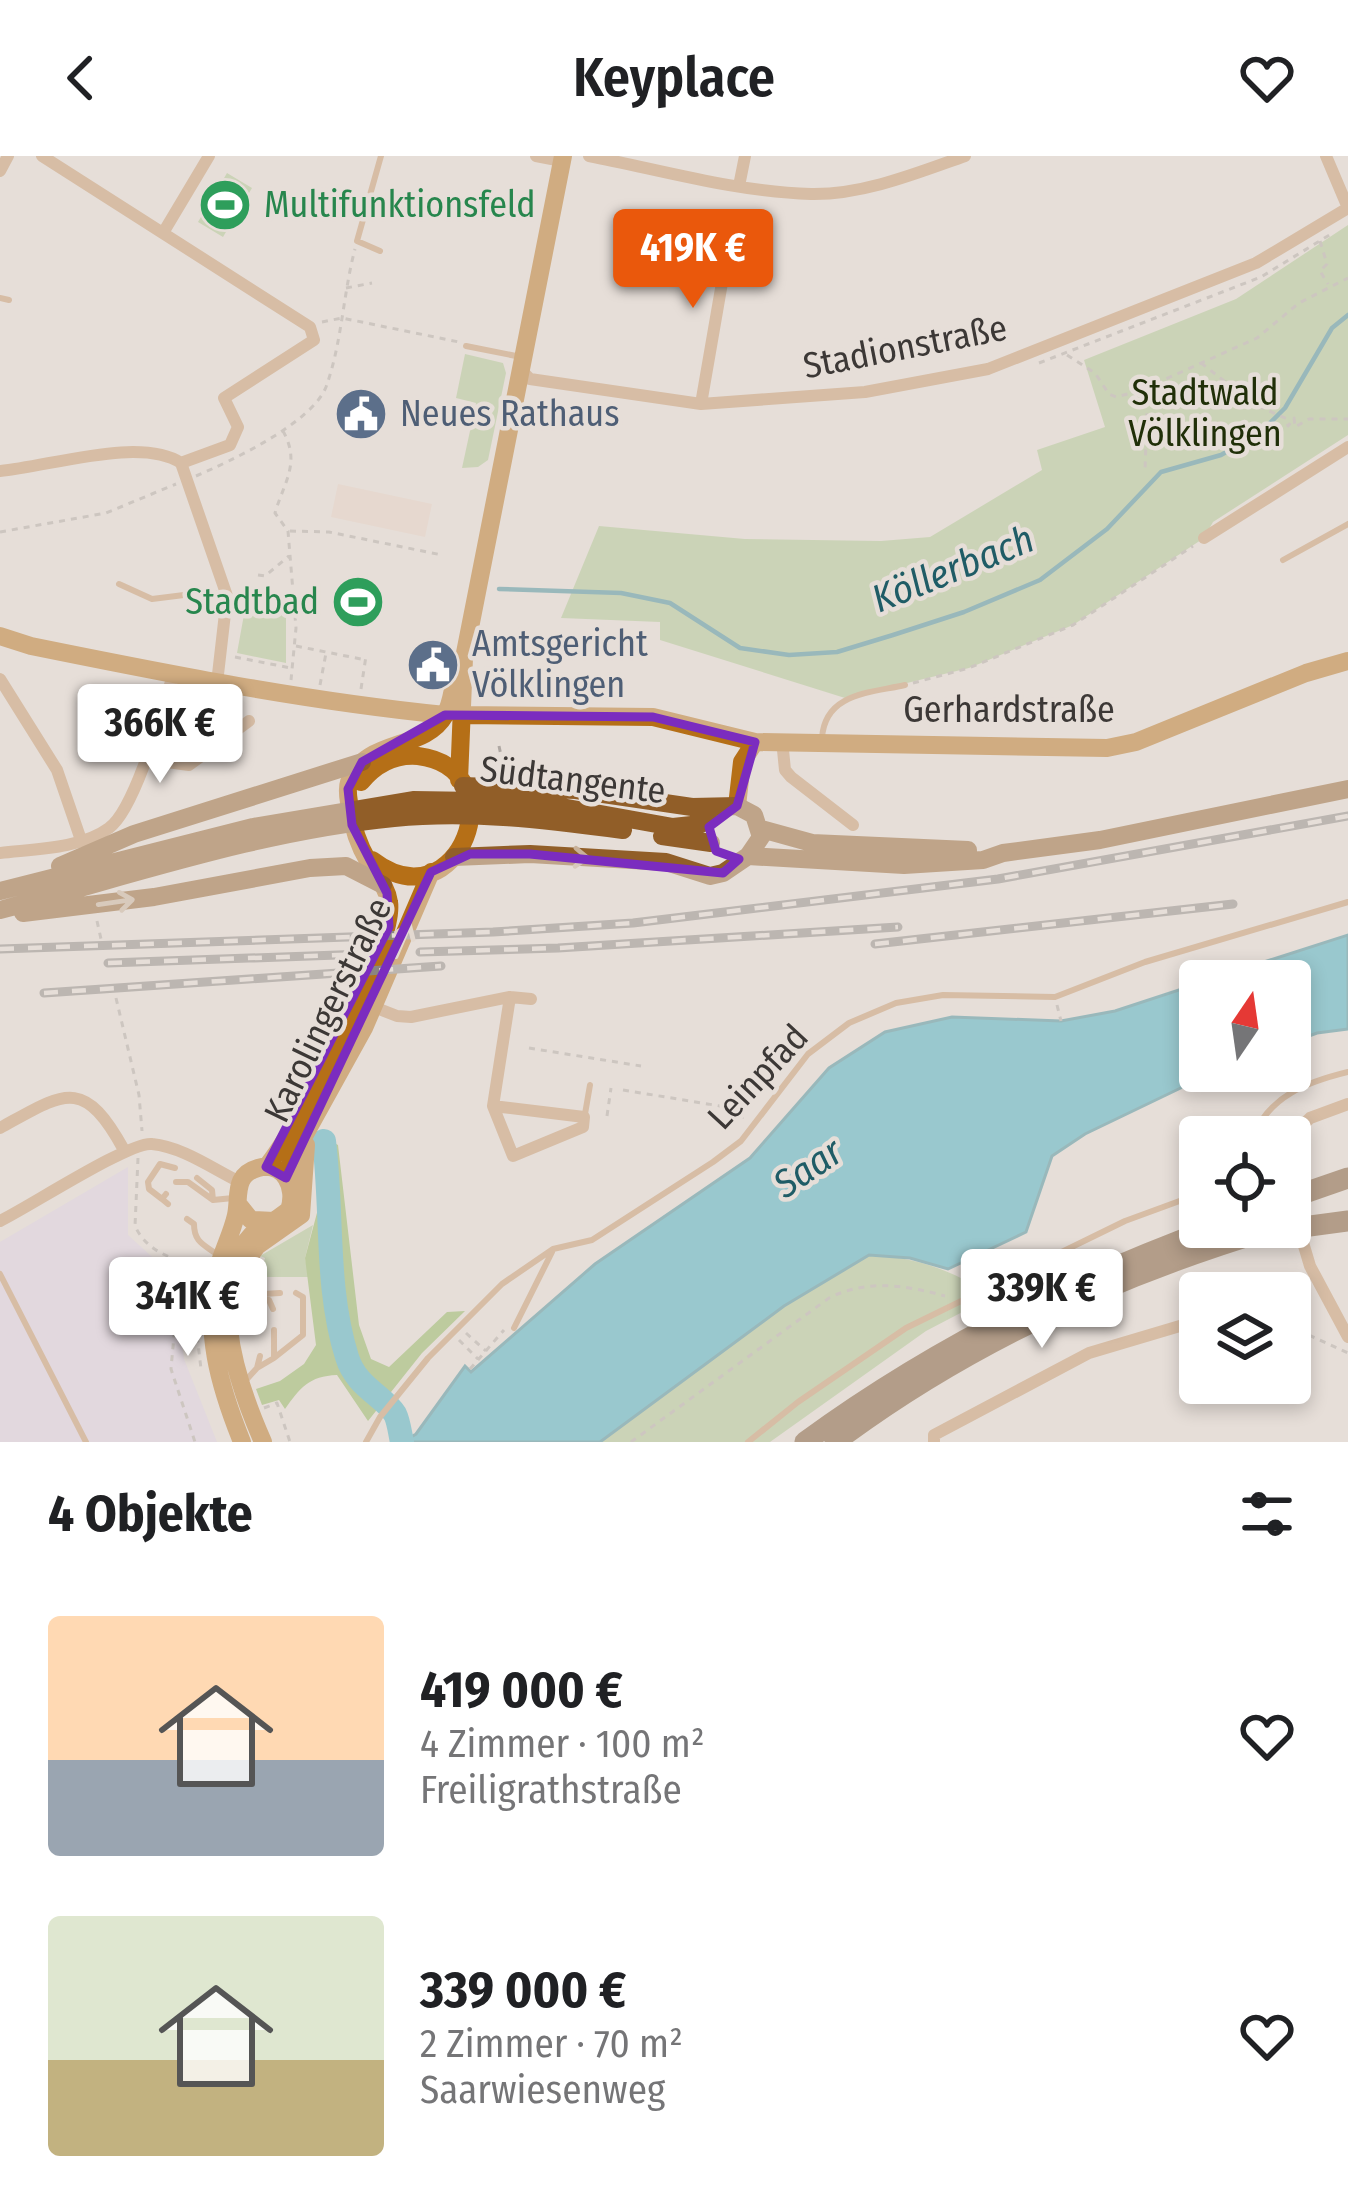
<!DOCTYPE html>
<html lang="de">
<meta charset="utf-8">
<style>
:root{--surface:#fff;--page:#f2f2f2;--text:#202124;--muted:#757577;--accent:#ea580c}
body{margin:0;font-family:"Fira Sans Condensed",sans-serif;background:var(--page);color:var(--text);height:100vh;display:flex;flex-direction:column;font-size:45px;white-space:nowrap}
*{box-sizing:border-box;margin:0}
p{font-size:39px;color:var(--muted)}
.icon{flex:none;width:66px;height:66px;fill:none;stroke:currentColor;stroke-width:2;stroke-linecap:round;stroke-linejoin:round}
.map{position:relative;height:1286px;overflow:hidden}
.sheet{display:flex;flex-direction:column;background:var(--surface);flex:1}
.sheet>*{flex:none}
.needle{width:78px;rotate:13deg}
.controls{position:absolute;left:1179px;top:804px;display:grid;gap:24px}
.controls a{display:grid;place-items:center;width:132px;height:132px;border-radius:12px;background:var(--surface);box-shadow:0 6px 18px #0003;font-size:60px}
.price{position:absolute;translate:-50% -102px;padding:0 27px;border-radius:12px;background:#fff;color:#222;font-size:39px;line-height:78px;filter:drop-shadow(0 3px 6px #0008)}
.price::after{content:'';position:absolute;left:50%;top:72px;width:36px;height:27px;margin-left:-18px;background:inherit;clip-path:polygon(0 0,100% 0,50% 100%)}
.price.current{background:var(--accent);color:#fff}
ul{padding:0;list-style:none}
li{display:flex;align-items:center;gap:36px;height:300px;padding:0 48px}
li span{display:grid;place-items:center;flex:none;width:336px;height:240px;border-radius:12px;color:#555}
li>.icon{margin-inline-start:auto}
span .icon{width:144px;height:144px;fill:#fffc;stroke-width:1}
li b{font-size:51px}
h2{display:flex;justify-content:space-between;align-items:center;height:144px;padding:0 48px;font-size:51px}
header{display:flex;justify-content:space-between;align-items:center;height:156px;padding:0 48px;background:var(--surface);font-size:54px;font-weight:600}
.map>svg:first-child{display:block}
</style>
<header><svg class="icon" aria-label="back" viewBox="0 0 24 24"><path d="M15 5l-7 7 7 7"/></svg>Keyplace<svg class="icon" aria-label="heart" viewBox="0 0 24 24"><path d="M12 20l-8-8c-3-5 5-10 8-4 3-6 11-1 8 4z"/></svg></header>
<div class="map">
<svg width="1348" height="1286" viewBox="0 0 1348 1286">
<rect width="100%" height="100%" fill="#e6ded8"/>
<!-- industrial -->
<path fill="#ddd0e4" d="M128 1011V1079L174 1121 184 1203 217 1286H0V1086Z"/>
<!-- education -->
<path fill="#e6d1c3" d="M338 328 432 348 425 381 331 361Z"/>
<!-- green -->
<path fill="#acc68e" d="M227 17 252 32 223 81 198 66Z
M1348 69V279L1213 366 1204 382 1073 469 969 512 845 542 660 484V466L561 462 599 370 745 383 881 385 930 381 1042 314 1037 294 1105 271 1084 204 1236 143Z
M465 198 503 207 506 217 488 304 478 311 462 312 476 247 456 242Z
M247 442 286 450V507L237 497Z
M313 1069 305 1102 309 1121H260L265 1102 260 1100Z
M869 1098C921 1103 949 1113 993 1140L926 1175 770 1286H600L784 1150Z"/>
<!-- forest -->
<path fill="#8cb357" d="M325 982 338 989 359 1169 371 1203 389 1211 447 1156 465 1155 422 1197 368 1265 337 1219C309 1220 300 1232 285 1253L279 1244 262 1249 256 1233 280 1225 304 1208 316 1189 305 1102 322 1038 317 997Z"/>
<!-- water -->
<path fill="#3daec0" stroke="#3d8b97" stroke-width="3" d="M1348 779V873L1317 877 1290 887V825H1205Z
M1200 827V915H1216L1085 978 1052 1000 1026 1076 948 1113 910 1102 869 1099 784 1150 600 1286H395L399 1276 411 1281 416 1278 465 1210 471 1216 595 1108 750 1002 829 912 885 876 952 861 1061 865 1115 855Z"/>
<g fill="none" stroke-linecap="round" stroke-linejoin="round">
<!-- stream -->
<path stroke="#3d8b97" stroke-width="4.5" d="M499 433 621 437 670 447 740 492 789 499 837 496 893 479 964 456 1040 424 1107 373 1161 316 1221 299 1260 277 1285 252 1332 172 1348 159"/>
<!-- river -->
<path stroke="#3daec0" stroke-width="24" d="M324 985C333 1057 325 1131 347 1201 356 1231 384 1240 395 1258 399 1266 400 1278 402 1286"/>
<!-- path -->
<path stroke="#afa8a3" stroke-width="3" stroke-dasharray="6 6" stroke-linecap="butt" d="M1320 85 1327 108 1320 115 1328 128
M346 132 372 127
M322 166 342 162 459 186
M1067 199 1095 217 1109 238 1116 241 1139 235 1257 182 1299 147 1348 122
M1039 207 1261 121 1331 78
M1201 207 1254 248 1287 263 1288 270 1294 262 1295 271 1309 263H1348
M1139 235 1147 254 1145 315
M283 275C301 307 284 326 275 357L288 375 296 472 291 524
M196 320C231 305 312 267 326 231 342 187 343 138 355 93
M290 375 329 376 442 399
M0 376 106 357 176 328
M258 419 265 420 289 400
M296 490 366 504
M235 501 291 512
M913 527 969 512 1073 469 1193 390
M320 529 326 497
M361 533 366 500
M499 590 502 604 512 605
M97 765 101 783
M116 842 139 939 142 975
M1057 849 1061 865
M529 892 641 910
M623 934 720 950 736 961H744
M607 960 611 932
M138 1002 135 1070C148 1098 176 1104 204 1111
M168 1104 176 1157 171 1213 195 1286
M189 1109 201 1213
M1290 1165 1302 1176 1348 1197
M466 1177 486 1195
M459 1184 478 1203
M470 1213 504 1174
M264 1252 277 1247 290 1286
M631 1286 829 1142C867 1123 905 1129 945 1140"/>
<!-- lane -->
<path stroke="#c59567" stroke-width="6" d="M380 95 357 85 381 0
M0 142 9 144
M466 190 521 201
M1283 404 1348 368
M119 428 152 443 208 436 226 440
M822 582C825 537 870 537 905 529
M585 958 590 929
M1253 981C1269 940 1307 926 1348 916
M197 1022 212 1034 213 1044
M176 1026H188L213 1044 233 1042
M166 1038 162 1043 168 1048
M162 1043 149 1033 148 1026 160 1008 175 1012
M187 1063 194 1068C194 1087 205 1089 218 1099
M0 1118 86 1286
M232 1130 259 1138 260 1153
M263 1138 280 1137
M260 1139 269 1144 273 1153
M514 1172 552 1096
M274 1202 303 1179V1141L296 1137
M257 1212 274 1202V1174
M247 1223 257 1212 260 1200
M366 1286 380 1261 428 1202 502 1128 553 1093 592 1084 713 1006 741 985 808 898 849 867 896 847 943 839 1055 841 1145 806 1348 746
M748 1286 798 1246 906 1172 1125 1065 1185 1043 1200 1033"/>
<!-- street -->
<path stroke="#c59567" stroke-width="12" d="M42 0 310 171 314 184 224 242 238 271 230 289 181 307
M536 0 562 5
M589 0C661 14 737 36 811 38 863 39 917 17 965 0
M0 15 8 0
M739 30 745 0
M163 77 209 0
M520 213 530 223 701 248 865 236 988 213 1256 107 1348 52 1326 0
M701 248 732 69
M0 315C48 311 140 280 181 307L227 440 217 527
M1204 382 1348 291
M0 523 57 614 81 684
M782 584 785 614 791 621 853 669
M145 603 189 609 249 565
M0 697C33 693 81 693 109 672 135 654 163 552 173 519
M374 851 397 860 411 861 510 841 531 843
M493 950 584 961 583 971 513 1000 493 950 510 841
M0 972C64 937 83 919 124 994
M1290 982 1310 962 1348 948
M1290 1043 1310 1110 1348 1181
M0 1065C29 1051 130 985 152 988 183 991 213 1013 240 1026
M934 1286V1279L1089 1197 1200 1164"/>
<!-- secondary -->
<path stroke="#b56f17" stroke-width="18" d="M0 480 31 490C169 518 305 545 445 559
M462 559 653 561 755 586 1107 592 1136 586 1306 517 1348 505
M459 624 464 502 563 0
M361 626C375 609 394 598 418 600 518 612 459 771 372 704
M737 650 742 606 755 586
M266 1011C297 975 396 789 389 746 387 730 375 719 368 705 358 688 353 673 350 653 349 644 346 635 349 626 365 581 424 596 445 559 451 549 452 536 455 524
M286 1022 292 1002 364 872 431 716
M238 1048 251 1064 274 1065 289 1054C297 1032 284 1005 258 1012 233 1019 240 1040 236 1059 232 1077 223 1094 218 1112 203 1174 219 1229 242 1286
M241 1112 257 1090 301 1059 306 989
M263 1286C236 1225 198 1115 265 1067"/>
<!-- primary -->
<path stroke="#915e28" stroke-width="18" d="M761 673 812 687 968 694
M662 680 711 687
M748 700 904 709 983 704 1003 697 1100 684 1348 633
M454 701 530 698 666 706 710 720 723 717 748 700 761 681 754 659 737 650 692 651 576 634 463 630
M60 710 134 678 362 606
M0 735 253 671 413 644 534 646 673 671 701 668 713 661
M0 754C130 720 259 675 394 662 470 654 547 664 623 674
M23 757 154 741 310 712 346 710 383 729"/>
<!-- highway -->
<path stroke="#764f28" stroke-width="21" d="M1290 1042 1348 1022
M1266 1076 1348 1065
M805 1286C932 1193 1068 1125 1216 1071
M835 1286C967 1187 1119 1118 1278 1071"/>
<!-- rail casing -->
<g stroke="#8a8581" stroke-width="9">
<path id="rail" d="M875 788 1233 748
M0 793 493 776 633 767 998 723 1348 660
M420 796 558 792 898 771
M108 807 366 798
M44 837 441 810"/>
</g>
<!-- rail -->
<use href="#rail" stroke="#e6ded8" stroke-width="4.5" stroke-dasharray="14" stroke-linecap="butt"/>
</g>
<!-- one-way arrows -->
<defs><path id="oneway-shaft" d="M-6 0H5M1.5-3L5.5 0L1.5 3" fill="none" stroke-width="1.6" stroke-linecap="round" stroke-linejoin="round" transform="scale(3)"/></defs>
<g stroke="#c8b19a">
<use href="#oneway-shaft" transform="translate(571 701) rotate(3)"/>
<use href="#oneway-shaft" transform="translate(116 746) rotate(-8)"/>
</g>
<use stroke="#e1d3c5" href="#oneway-shaft" transform="translate(403 784) rotate(-67)"/>
<!-- marked area -->
<path d="M0 0H1348V1286H0ZM445 559 653 561 755 586 737 650 709 671 716 695 739 703 723 717 530 698H470L431 716 286 1022 266 1011 389 771 387 737 352 669 348 633 362 606Z" fill="#e6ded8" fill-opacity=".55" fill-rule="evenodd"/>
<path fill="none" stroke="#7b2cbf" stroke-width="9" stroke-linejoin="round" d="M445 559 653 561 755 586 737 650 709 671 716 695 739 703 723 717 530 698H470L431 716 286 1022 266 1011 389 771 387 737 352 669 348 633 362 606Z"/>
<!-- icons -->
<defs>
<g id="stadium-disc" transform="scale(2.7)"><circle r="9.5" fill="#2e9e5b" stroke="#e6ded8"/><path d="M0-5a6.5 5 0 1 0 0 10a6.5 5 0 1 0 0-10ZM-3.5-1.8h7v3.6h-7Z" fill="#fff"/></g>
<g id="civic-disc" transform="scale(2.7)"><circle r="9.5" fill="#5c6f8a" stroke="#e6ded8"/><path d="M-.6-6.5H3V-4.5H.6V-3L4-1V1h2V6H-6V1h2V-1L-.6-3ZM-1.2 2.5V6h2.4V2.5Z" fill="#fff"/></g>
</defs>
<g fill-rule="evenodd">
<use href="#stadium-disc" x="225" y="49"/>
<use href="#civic-disc" x="361" y="258"/>
<use href="#stadium-disc" x="358" y="446"/>
<use href="#civic-disc" x="433" y="509"/>
</g>
<g text-anchor="middle" dominant-baseline="central" stroke-width="9" stroke-linejoin="round" paint-order="stroke">
<!-- leisure labels -->
<g font-size="36" fill="#27864d" stroke="#e6ded8" text-anchor="start">
<text x="264" y="49">Multifunktionsfeld</text>
<text x="319" y="446" text-anchor="end">Stadtbad</text>
</g>
<!-- street labels -->
<g font-size="36" fill="#3c3836" stroke="#e6ded8">
<text transform="translate(905 191) rotate(-11)">Stadionstraße</text>
<text x="1009" y="554">Gerhardstraße</text>
<text transform="translate(573 624) rotate(7)">Südtangente</text>
<text transform="translate(328 854) rotate(-64)">Karolingerstraße</text>
<text transform="translate(758 921) rotate(-47)">Leinpfad</text>
</g>
<!-- park labels -->
<g font-size="36" fill="#202f08" stroke="#e6ded8">
<text x="1205" y="237">Stadtwald<tspan x="1205" dy="41">Völklingen</tspan></text>
</g>
<!-- service labels -->
<g font-size="36" fill="#4e5e75" stroke="#e6ded8" text-anchor="start">
<text x="400" y="258">Neues Rathaus</text>
<text x="472" y="488">Amtsgericht<tspan x="472" dy="41">Völklingen</tspan></text>
</g>
<!-- water labels -->
<g font-size="39" font-style="italic" fill="#1f5c66" stroke="#e6ded8">
<text transform="translate(953 413) rotate(-22)">Köllerbach</text>
<text transform="translate(808 1012) rotate(-34)">Saar</text>
</g>
</g>
</svg>
<div class="controls">
<a><svg class="needle" viewBox="-14 -14 28 28"><path d="M0-13l5 13h-10z" fill="#e53935"/><path d="M0 13l5-13h-10z" fill="#757577"/></svg></a>
<a><svg class="icon" aria-label="locate" viewBox="0 0 24 24"><circle cx="12" cy="12" r="6"/><path d="M12 2v4M12 18v4M2 12h4M18 12h4"/></svg></a>
<a><svg class="icon" aria-label="layers" viewBox="0 0 24 24"><path d="M12 4l9 5-9 5-9-5zM3 14l9 5 9-5"/></svg></a>
</div>
<b class="price current" style="left:693px;top:155px">419K €</b>
<b class="price" style="left:160px;top:630px">366K €</b>
<b class="price" style="left:1042px;top:1195px">339K €</b>
<b class="price" style="left:188px;top:1203px">341K €</b>
</div>
<section class="sheet">
<h2>4 Objekte<svg class="icon" aria-label="filters" viewBox="0 0 24 24"><path d="M4 7h16M4 17h16"/><circle cx="9" cy="7" r="2"/><circle cx="15" cy="17" r="2"/></svg></h2>
<ul>
<li><span style="background:linear-gradient(#ffd9b3 60%,#9aa5b1 0)"><svg class="icon" aria-label="home" viewBox="0 0 24 24"><path d="M3 11l9-7 9 7M6 9v11h12V9"/></svg></span><div><b>419 000 €</b><p>4 Zimmer · 100 m²</p><p>Freiligrathstraße</p></div><svg class="icon" aria-label="heart" viewBox="0 0 24 24"><path d="M12 20l-8-8c-3-5 5-10 8-4 3-6 11-1 8 4z"/></svg></li>
<li><span style="background:linear-gradient(#dfe7d0 60%,#c2b280 0)"><svg class="icon" aria-label="home" viewBox="0 0 24 24"><path d="M3 11l9-7 9 7M6 9v11h12V9"/></svg></span><div><b>339 000 €</b><p>2 Zimmer · 70 m²</p><p>Saarwiesenweg</p></div><svg class="icon" aria-label="heart" viewBox="0 0 24 24"><path d="M12 20l-8-8c-3-5 5-10 8-4 3-6 11-1 8 4z"/></svg></li>
</ul>
</section>
